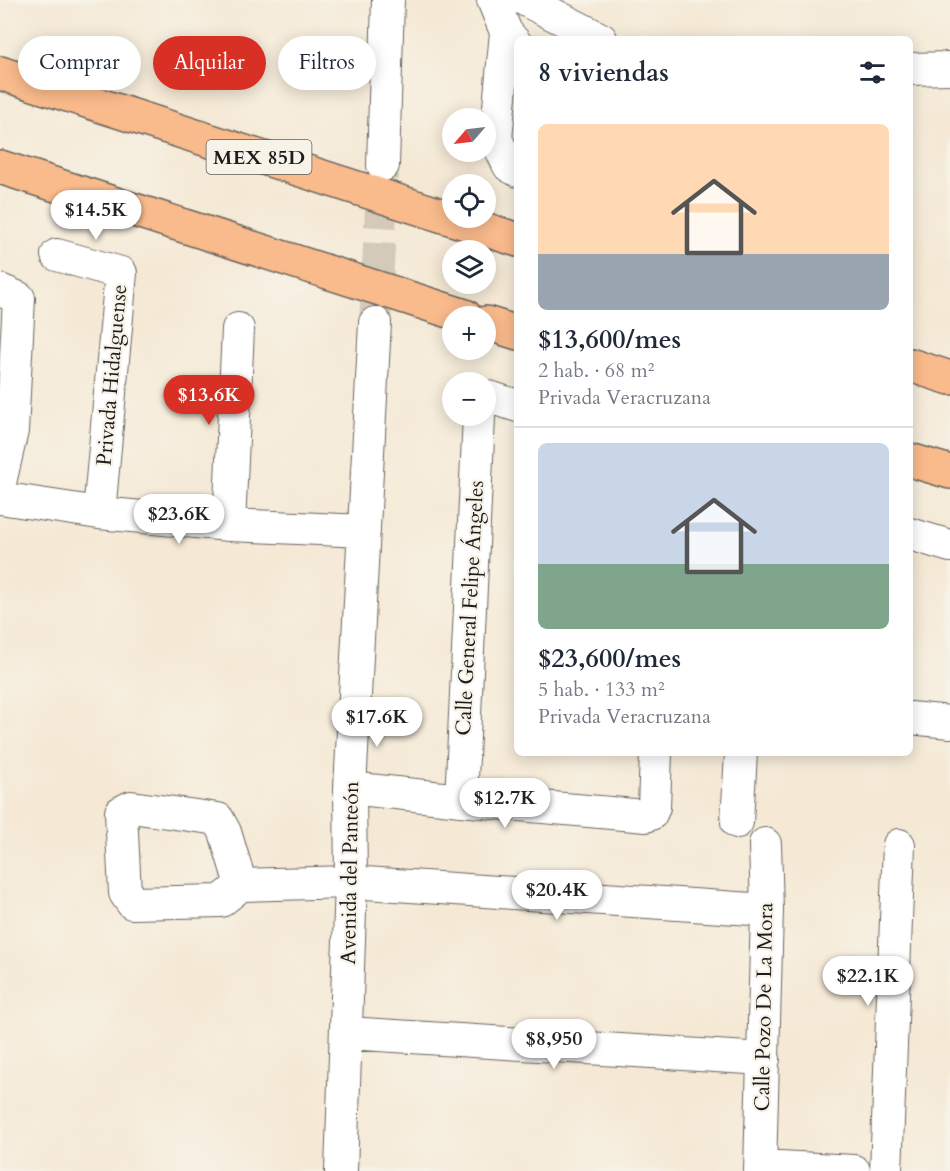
<!DOCTYPE html>
<html lang="es">
<meta charset="utf-8">
<style>
:root{--surface:#fff;--page:#f6f6f7;--text:#1f2937;--muted:#747a83;--line:#e0e1e3;--accent:#d93025}
body{margin:0;font-family:Cardo,serif;background:var(--page);color:var(--text);height:100vh;display:flex;flex-direction:column;font-size:22px;white-space:nowrap}
*{box-sizing:border-box;margin:0}
p{font-size:20px;color:var(--muted)}
.icon{flex:none;width:33px;height:33px;fill:none;stroke:currentColor;stroke-width:2;stroke-linecap:round;stroke-linejoin:round}
.map{position:relative;flex:1;overflow:hidden}
.panel{position:absolute;left:514px;top:36px;width:399px;height:720px;display:flex;flex-direction:column;background:var(--surface);border-radius:9px;box-shadow:0 3px 15px #0003}
.panel>*{flex:none}
.hud{position:absolute;left:18px;top:36px;width:406px;height:54px;display:flex;gap:12px}
.needle{width:39px;rotate:242deg}
.fabs{position:absolute;left:442px;top:108px;display:grid;gap:12px}
.fabs a{display:grid;place-items:center;width:54px;height:54px;border-radius:50%;background:var(--surface);box-shadow:0 3px 15px #0003;font-size:30px}
.price{position:absolute;translate:-50% -51px;padding:0 14px;border-radius:21px;background:#fff;color:#222;font-size:20px;line-height:39px;filter:drop-shadow(0 2px 3px #0008)}
.price::after{content:'';position:absolute;left:50%;top:36px;width:18px;height:14px;margin-left:-9px;background:inherit;clip-path:polygon(0 0,100% 0,50% 100%)}
.price.on{background:var(--accent);color:#fff}
ul{padding:0;list-style:none}
li{display:grid;align-content:center;gap:12px;height:318px;padding:0 24px}
li+li{border-top:2px solid var(--line)}
li span{display:grid;place-items:center;height:186px;border-radius:9px;color:#555}
li>.icon{margin-inline-start:auto}
span .icon{width:108px;height:108px;fill:#fffc;stroke-width:1}
li b{font-size:26px}
h2{display:flex;justify-content:space-between;align-items:center;height:72px;padding:0 24px;font-size:26px}
.tag{padding:0 21px;border-radius:27px;background:var(--surface);box-shadow:0 3px 15px #0003;font-size:21px;line-height:54px}
.tag.on{background:var(--accent);color:#fff}
.map>svg:first-child{display:block}
</style>
<div class="map">
<svg width="950" height="1171" viewBox="0 0 950 1171">
<rect width="100%" height="100%" fill="#f7f3e8"/>
<filter id="ink" filterUnits="userSpaceOnUse"><feTurbulence type="fractalNoise" baseFrequency=".0167" numOctaves="2"/><feDisplacementMap in="SourceGraphic" scale="12" xChannelSelector="R" yChannelSelector="G"/><feConvolveMatrix kernelMatrix="1 2 1 2 8 2 1 2 1" color-interpolation-filters="sRGB"/></filter>
<filter id="wash" filterUnits="userSpaceOnUse"><feTurbulence type="fractalNoise" baseFrequency=".008" numOctaves="4" result="noise"/><feDisplacementMap in="SourceGraphic" scale="24" xChannelSelector="R" yChannelSelector="G"/><feGaussianBlur stdDeviation="1.35" result="paint"/><feColorMatrix in="noise" values="0 0 0 0 0 0 0 0 0 0 0 0 0 0 0 0 0 1.4 0 .05"/><feComposite in="paint" operator="in"/></filter>
<g filter="url(#wash)">
<rect width="100%" height="100%" fill="#f5e9d5"/>
</g>
<g filter="url(#ink)">
<g fill="none" stroke-linecap="round" stroke-linejoin="round">
<!-- minor-tunnel -->
<path stroke="#d4cab9" stroke-width="32" stroke-dasharray="32 16" stroke-linecap="butt" d="M375 323 383 171"/>
<!-- minor casing -->
<g stroke="#68645d" stroke-width="34">
<path id="minor" d="M493 0 506 32 518 46
M525 0 601 39
M506 32 496 139 509 166 518 171
M910 69 950 68
M383 165 388 0
M57 255 121 273 99 513
M0 290 19 298 12 431 0 483
M486 398 489 397 518 406
M0 498 99 513 229 525 364 531
M229 525 238 329
M910 534 950 546
M910 718 950 722
M350 788 461 800 646 816 651 814 654 807 656 753
M461 800 479 416
M737 822 741 753
M241 885 225 832 218 819 131 807 121 812 125 893 132 903 221 901 241 885 351 882 767 910
M347 1033 764 1059
M761 1166 854 1171
M341 1171 351 882 350 788 375 323
M760 1171 767 910 765 844
M886 1171 899 845"/>
</g>
<!-- highway casing -->
<g stroke="#68645d" stroke-width="36">
<path id="highway" d="M0 73 518 240
M0 167 465 316
M486 323 518 333
M910 365 950 378
M910 460 950 472"/>
</g>
<!-- minor -->
<use href="#minor" stroke="#fff" stroke-width="32"/>
<!-- highway -->
<use href="#highway" stroke="#fabb8c" stroke-width="33"/>
</g>
</g>
<g text-anchor="middle" dominant-baseline="central" stroke-width="4.5" stroke-linejoin="round" paint-order="stroke">
<!-- shield labels -->
<rect fill="#f7f3e8" stroke="#5e5c59" stroke-width="1.5" x="206.5" y="140" width="105" height="34" rx="4.5"/>
<g font-size="20" font-weight="bold" fill="#1c1c1c">
<text x="259" y="157">MEX 85D</text>
</g>
<!-- street labels -->
<g font-size="21" fill="#1c1c1c" stroke="#f7f3e8">
<text transform="translate(112 375) rotate(-85)">Privada Hidalguense</text>
<text transform="translate(470 608) rotate(-87)">Calle General Felipe Ángeles</text>
<text transform="translate(350 873) rotate(-89)">Avenida del Panteón</text>
<text transform="translate(764 1007) rotate(-89)">Calle Pozo De La Mora</text>
</g>
</g>
</svg>
<div class="fabs">
<a><svg class="needle" viewBox="-14 -14 28 28"><path d="M0-13l5 13h-10z" fill="#e53935"/><path d="M0 13l5-13h-10z" fill="#747a83"/></svg></a>
<a><svg class="icon" aria-label="locate" viewBox="0 0 24 24"><circle cx="12" cy="12" r="6"/><path d="M12 2v4M12 18v4M2 12h4M18 12h4"/></svg></a>
<a><svg class="icon" aria-label="layers" viewBox="0 0 24 24"><path d="M12 4l9 5-9 5-9-5zM3 14l9 5 9-5"/></svg></a>
<a>+</a>
<a>−</a>
</div>
<b class="price" style="left:96px;top:241px">$14.5K</b>
<b class="price on" style="left:209px;top:426px">$13.6K</b>
<b class="price" style="left:179px;top:545px">$23.6K</b>
<b class="price" style="left:377px;top:748px">$17.6K</b>
<b class="price" style="left:505px;top:829px">$12.7K</b>
<b class="price" style="left:557px;top:921px">$20.4K</b>
<b class="price" style="left:868px;top:1007px">$22.1K</b>
<b class="price" style="left:554px;top:1070px">$8,950</b>
<div class="hud">
<a class="tag">Comprar</a>
<a class="tag on">Alquilar</a>
<a class="tag">Filtros</a>
</div>
<section class="panel">
<h2>8 viviendas<svg class="icon" aria-label="filters" viewBox="0 0 24 24"><path d="M4 7h16M4 17h16"/><circle cx="9" cy="7" r="2"/><circle cx="15" cy="17" r="2"/></svg></h2>
<ul>
<li><span style="background:linear-gradient(#ffd9b3 70%,#9aa5b1 0)"><svg class="icon" aria-label="home" viewBox="0 0 24 24"><path d="M3 11l9-7 9 7M6 9v11h12V9"/></svg></span><div><b>$13,600/mes</b><p>2 hab. · 68 m²</p><p>Privada Veracruzana</p></div></li>
<li><span style="background:linear-gradient(#c9d6e8 65%,#7fa58c 0)"><svg class="icon" aria-label="home" viewBox="0 0 24 24"><path d="M3 11l9-7 9 7M6 9v11h12V9"/></svg></span><div><b>$23,600/mes</b><p>5 hab. · 133 m²</p><p>Privada Veracruzana</p></div></li>
</ul>
</section>
</div>
